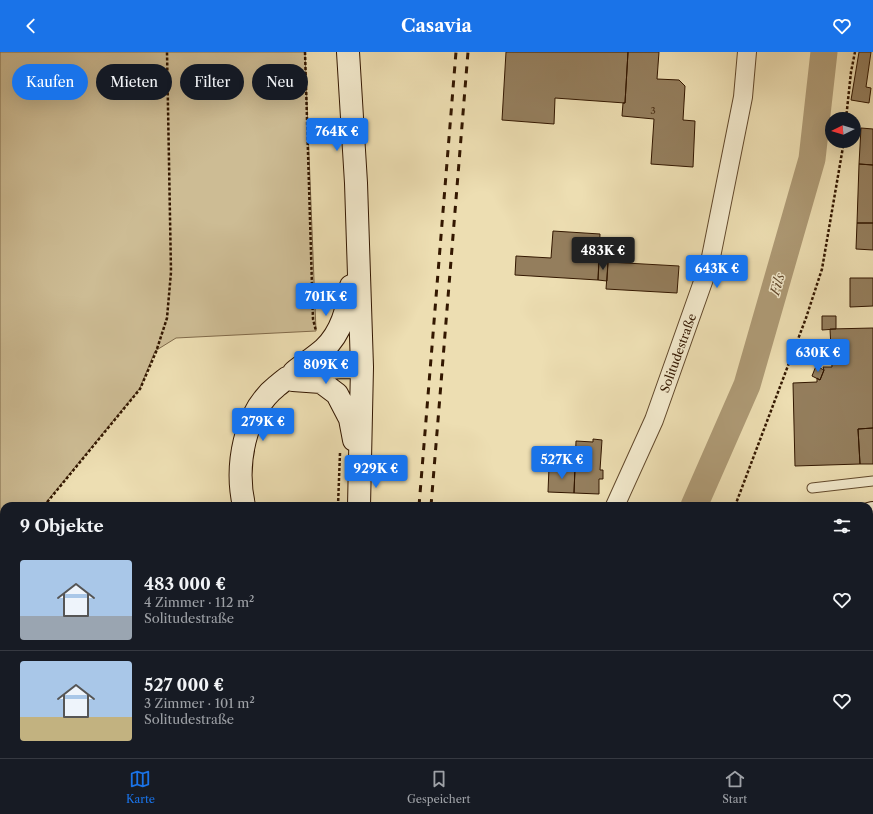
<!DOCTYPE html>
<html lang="de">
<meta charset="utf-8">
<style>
:root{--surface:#171b24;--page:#20242c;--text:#f1f3f6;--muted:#9ea1a6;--line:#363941;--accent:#1a73e8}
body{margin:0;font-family:"Libre Caslon Text",serif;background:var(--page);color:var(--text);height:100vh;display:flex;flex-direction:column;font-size:15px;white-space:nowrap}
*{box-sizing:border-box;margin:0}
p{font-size:13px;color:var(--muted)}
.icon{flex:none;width:22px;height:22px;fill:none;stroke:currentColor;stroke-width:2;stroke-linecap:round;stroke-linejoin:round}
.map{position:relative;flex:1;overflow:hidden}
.side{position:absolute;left:0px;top:450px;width:873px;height:256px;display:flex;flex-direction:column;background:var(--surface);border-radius:12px 12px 0 0;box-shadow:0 4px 16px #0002}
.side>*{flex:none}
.hud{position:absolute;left:12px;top:12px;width:400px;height:36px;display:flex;gap:8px}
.needle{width:26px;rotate:265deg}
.tools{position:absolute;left:825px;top:60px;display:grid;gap:8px}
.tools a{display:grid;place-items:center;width:36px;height:36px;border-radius:50%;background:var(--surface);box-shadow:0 4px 16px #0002;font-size:20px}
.price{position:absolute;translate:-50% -34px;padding:0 9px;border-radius:4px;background:var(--accent);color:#fff;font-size:13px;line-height:26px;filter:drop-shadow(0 1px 2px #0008)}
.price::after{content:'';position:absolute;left:50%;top:24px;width:12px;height:9px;margin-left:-6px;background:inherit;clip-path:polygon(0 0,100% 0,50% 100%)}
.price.on{background:#222;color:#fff}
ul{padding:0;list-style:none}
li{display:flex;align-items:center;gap:12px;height:100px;padding:0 20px}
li+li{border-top:1px solid var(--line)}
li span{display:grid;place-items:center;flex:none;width:112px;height:80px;border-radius:4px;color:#555}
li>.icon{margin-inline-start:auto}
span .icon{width:48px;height:48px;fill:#fffc;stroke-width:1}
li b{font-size:17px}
h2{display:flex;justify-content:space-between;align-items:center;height:48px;padding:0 20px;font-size:17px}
.chip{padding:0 14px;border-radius:18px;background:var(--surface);box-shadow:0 4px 16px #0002;font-size:14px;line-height:36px}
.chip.on{background:var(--accent);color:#fff}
header{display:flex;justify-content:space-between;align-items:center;height:52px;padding:0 20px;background:var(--accent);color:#fff;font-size:18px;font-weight:700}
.dock{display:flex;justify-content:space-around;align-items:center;height:56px;border-top:1px solid var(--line);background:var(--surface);font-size:11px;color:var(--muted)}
.dock a{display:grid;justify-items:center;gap:2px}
.dock .on{color:var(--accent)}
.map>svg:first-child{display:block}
</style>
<header><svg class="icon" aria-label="back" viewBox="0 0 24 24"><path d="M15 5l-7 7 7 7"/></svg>Casavia<svg class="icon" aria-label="heart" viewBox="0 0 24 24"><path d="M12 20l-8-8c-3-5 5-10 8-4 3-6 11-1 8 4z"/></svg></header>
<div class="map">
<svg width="873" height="706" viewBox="0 0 873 706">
<rect width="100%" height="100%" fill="#eddeb2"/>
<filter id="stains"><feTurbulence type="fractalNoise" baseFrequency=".005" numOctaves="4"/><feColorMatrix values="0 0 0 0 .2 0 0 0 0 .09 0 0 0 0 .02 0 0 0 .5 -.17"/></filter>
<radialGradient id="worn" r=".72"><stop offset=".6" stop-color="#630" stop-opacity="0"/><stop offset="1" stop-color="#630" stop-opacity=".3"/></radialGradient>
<!-- green -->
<path fill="#cdbc94" stroke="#806a4a" d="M0 0H305L316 279 176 286 155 299 140 336 43 454H4V501L0 506Z"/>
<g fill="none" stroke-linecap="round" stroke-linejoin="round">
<!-- river -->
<path stroke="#ae9a75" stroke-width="27" d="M694 454 747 333 812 107 824 0
M587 706 588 702"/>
</g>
<!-- building -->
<path fill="#947e5d" stroke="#331700" d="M506 0H628L625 51 555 46 554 72 502 68Z
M628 0H659L657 27 679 28 685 34 683 68 695 69 693 115 651 112 654 67 622 64 623 51H625Z
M859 0H871L866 35 871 36 869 51 851 48Z
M861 76 873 77V113L859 112Z
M859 112 873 113V171H857Z
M857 171H873V198L856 197Z
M553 179 600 182 598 228 515 223 516 204 551 206Z
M599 210H608L607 229 598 228Z
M608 210 679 214 677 241 606 237Z
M850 226H873V254L850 255Z
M822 264H836V277L822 278Z
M873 276V376L858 377 860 412 795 414 793 331 817 330V326L820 328 824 318 823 315H832L830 277Z
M816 314 824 318 820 328 812 324Z
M873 376V412H860L858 377Z
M593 387 602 388 600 418H603V427H599V442L574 441 576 389 593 390Z
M549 415 575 416 574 441 548 440Z
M869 636H873V658H869Z
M869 669H873V696H869Z"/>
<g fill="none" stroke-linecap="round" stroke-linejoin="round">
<!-- service casing -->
<g stroke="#62492c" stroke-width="11">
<path id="service" d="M812 436 873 429
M869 502H873
M869 582H873
M787 702 789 704 811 705 873 703"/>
</g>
<!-- minor casing -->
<g stroke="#62492c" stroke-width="20">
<path id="minor" d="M615 454 654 368 710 210 743 45 747 0
M662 706 664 702"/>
</g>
<!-- secondary casing -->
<g stroke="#331700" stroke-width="24">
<path id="secondary" d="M348 0 356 131 362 315 359 454
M294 320C304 312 315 305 324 297 342 280 347 257 351 234
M293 328 321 330 337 342 350 367 354 388
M244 454C235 414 244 360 277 334 281 331 284 328 287 326 313 315 335 315 362 315
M869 462 873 461
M349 706V702"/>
</g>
<!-- path -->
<path stroke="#331700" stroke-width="2.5" stroke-dasharray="3 2" stroke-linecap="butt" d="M305 0 313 267 316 279
M846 67 851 20 855 0
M44 454 140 337 156 300 167 266 171 220 167 0
M338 454 340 401
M735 454 806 266 822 217 844 89
M0 508 4 503
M327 706V702"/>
<!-- service -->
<use href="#service" stroke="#f3eacd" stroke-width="9"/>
<!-- minor -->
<use href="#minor" stroke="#f3eacd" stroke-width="18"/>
<!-- secondary -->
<use href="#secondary" stroke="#f3eacd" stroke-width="22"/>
<!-- rail -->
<path stroke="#331700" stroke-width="3" stroke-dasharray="7 7" stroke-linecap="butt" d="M419 454 456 0
M431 454 468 0
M399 706V702
M410 706 411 702"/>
</g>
<g text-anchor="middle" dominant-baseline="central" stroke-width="3" stroke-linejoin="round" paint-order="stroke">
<!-- number labels -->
<g font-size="10" fill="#4b3117">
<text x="653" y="58">3</text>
</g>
<!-- street labels -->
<g font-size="12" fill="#331700" stroke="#f3eacd">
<text transform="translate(678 301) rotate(-70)">Solitudestraße</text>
</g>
<!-- water labels -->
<g font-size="13" font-style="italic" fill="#644b2f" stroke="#f3eacd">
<text transform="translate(777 232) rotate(-74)">Fils</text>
</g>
</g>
<rect width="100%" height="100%" filter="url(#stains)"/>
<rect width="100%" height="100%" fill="url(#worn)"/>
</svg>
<div class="tools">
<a><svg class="needle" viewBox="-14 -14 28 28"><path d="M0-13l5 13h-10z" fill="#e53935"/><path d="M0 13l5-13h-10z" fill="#9ea1a6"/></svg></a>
</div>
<b class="price" style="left:337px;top:100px">764K €</b>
<b class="price on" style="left:603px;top:219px">483K €</b>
<b class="price" style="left:717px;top:237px">643K €</b>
<b class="price" style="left:326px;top:265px">701K €</b>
<b class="price" style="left:818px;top:321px">630K €</b>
<b class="price" style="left:326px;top:333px">809K €</b>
<b class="price" style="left:263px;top:390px">279K €</b>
<b class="price" style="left:562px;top:428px">527K €</b>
<b class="price" style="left:376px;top:437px">929K €</b>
<div class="hud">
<a class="chip on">Kaufen</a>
<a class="chip">Mieten</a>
<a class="chip">Filter</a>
<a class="chip">Neu</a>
</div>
<section class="side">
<h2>9 Objekte<svg class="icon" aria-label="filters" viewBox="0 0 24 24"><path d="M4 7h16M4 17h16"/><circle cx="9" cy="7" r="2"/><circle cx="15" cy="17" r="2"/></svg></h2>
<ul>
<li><span style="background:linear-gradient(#a9c7e8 70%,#9aa5b1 0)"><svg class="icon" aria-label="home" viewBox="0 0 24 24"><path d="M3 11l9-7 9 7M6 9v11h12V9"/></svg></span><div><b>483 000 €</b><p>4 Zimmer · 112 m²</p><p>Solitudestraße</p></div><svg class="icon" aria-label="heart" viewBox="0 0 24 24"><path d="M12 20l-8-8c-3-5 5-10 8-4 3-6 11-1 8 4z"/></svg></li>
<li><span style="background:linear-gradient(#a9c7e8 70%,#c2b280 0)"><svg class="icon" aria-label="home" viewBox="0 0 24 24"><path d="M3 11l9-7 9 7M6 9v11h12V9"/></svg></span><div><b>527 000 €</b><p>3 Zimmer · 101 m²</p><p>Solitudestraße</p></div><svg class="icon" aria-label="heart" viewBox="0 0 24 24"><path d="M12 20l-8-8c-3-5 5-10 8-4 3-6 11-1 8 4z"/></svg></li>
</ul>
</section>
</div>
<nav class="dock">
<a class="on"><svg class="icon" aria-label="map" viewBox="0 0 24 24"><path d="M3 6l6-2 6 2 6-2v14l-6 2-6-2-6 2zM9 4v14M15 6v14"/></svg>Karte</a>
<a><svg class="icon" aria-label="saved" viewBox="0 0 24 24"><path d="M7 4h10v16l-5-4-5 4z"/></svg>Gespeichert</a>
<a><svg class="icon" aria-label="home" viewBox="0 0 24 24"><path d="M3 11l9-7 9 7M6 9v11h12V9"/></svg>Start</a>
</nav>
